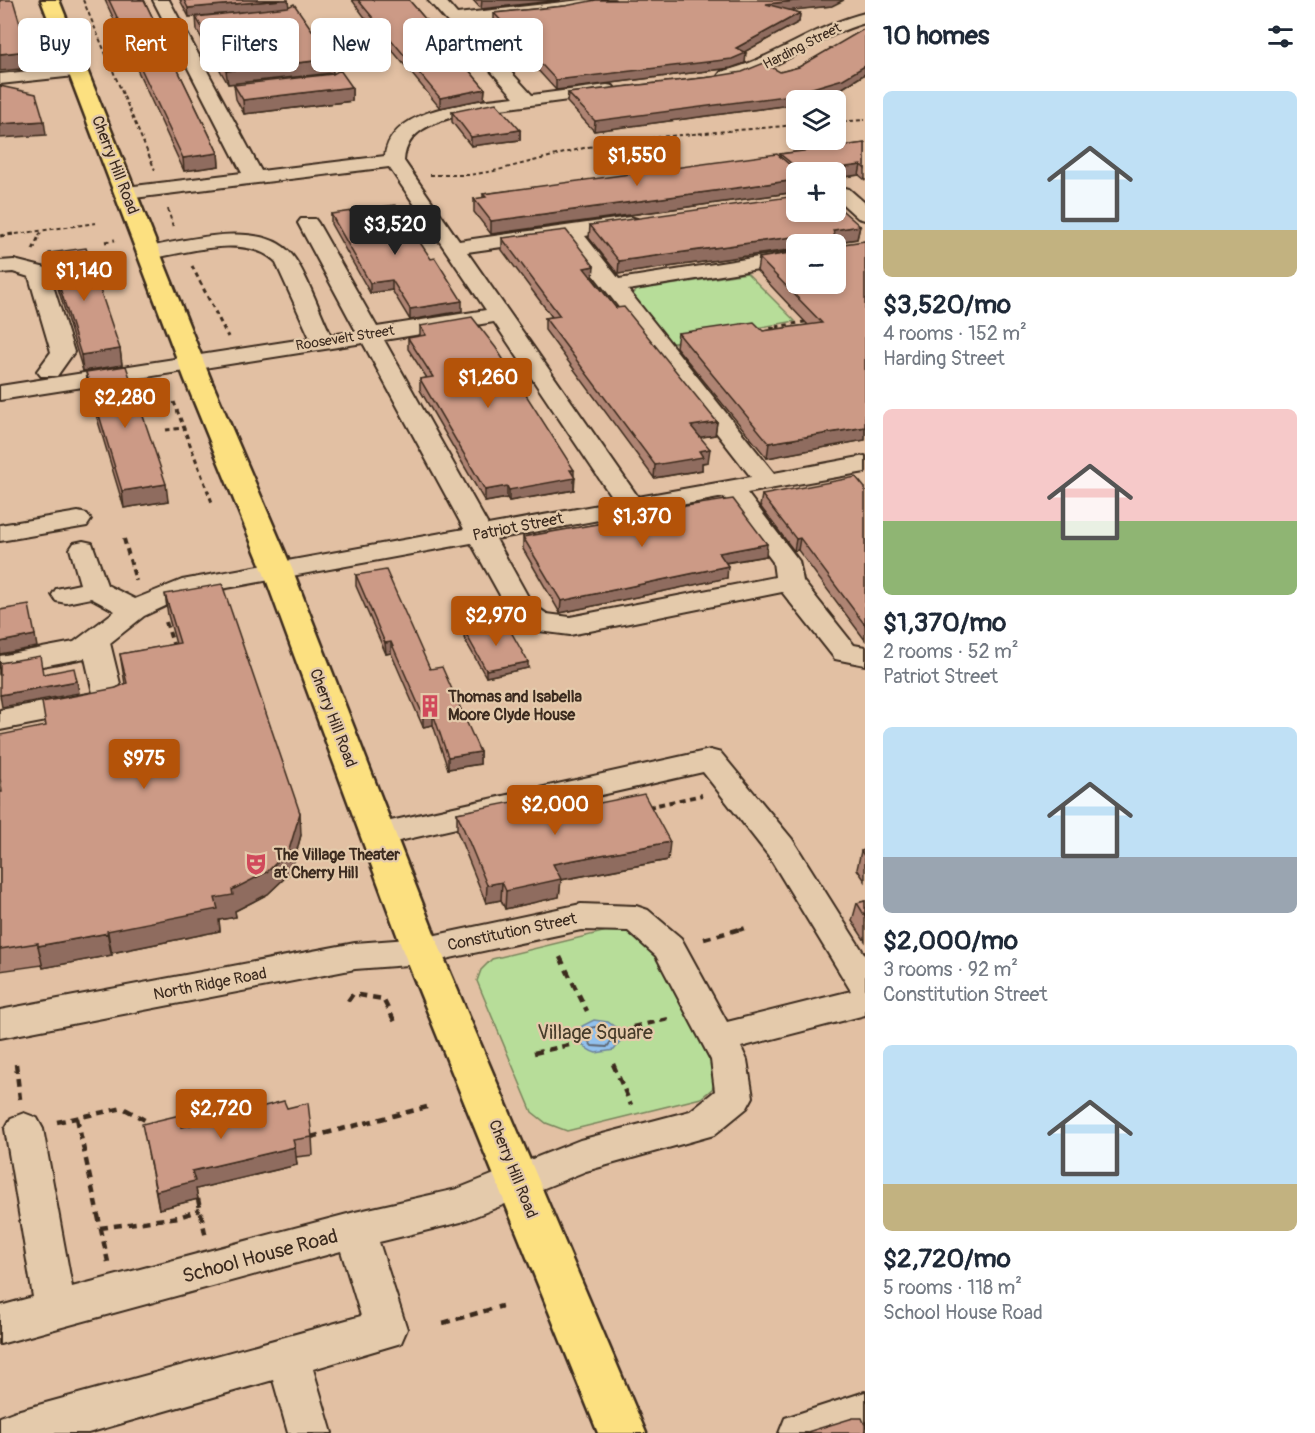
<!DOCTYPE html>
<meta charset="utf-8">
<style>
:root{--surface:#fff;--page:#f6f6f7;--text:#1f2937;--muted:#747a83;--accent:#b45309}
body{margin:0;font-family:Pangolin,sans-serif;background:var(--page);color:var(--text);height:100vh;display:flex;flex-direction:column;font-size:22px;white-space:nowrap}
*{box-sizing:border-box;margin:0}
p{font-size:20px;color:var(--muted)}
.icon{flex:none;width:33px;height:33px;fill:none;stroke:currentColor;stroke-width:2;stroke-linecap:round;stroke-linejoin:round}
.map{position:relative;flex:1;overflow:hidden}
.panel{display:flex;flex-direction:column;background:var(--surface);width:450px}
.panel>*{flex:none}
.hud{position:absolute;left:18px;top:18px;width:570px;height:54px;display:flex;gap:12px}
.fabs{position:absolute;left:786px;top:90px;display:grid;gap:12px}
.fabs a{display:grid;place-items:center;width:60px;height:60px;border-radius:9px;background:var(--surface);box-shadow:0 3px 9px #0003;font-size:30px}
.price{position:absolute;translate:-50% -51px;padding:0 14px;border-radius:6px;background:var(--accent);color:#fff;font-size:20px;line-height:39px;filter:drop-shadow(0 2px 3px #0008)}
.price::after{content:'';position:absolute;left:50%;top:36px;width:18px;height:14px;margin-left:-9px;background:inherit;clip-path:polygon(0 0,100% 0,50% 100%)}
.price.active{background:#222;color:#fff}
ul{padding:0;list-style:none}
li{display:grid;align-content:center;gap:12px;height:318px;padding:0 18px}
li span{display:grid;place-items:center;height:186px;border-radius:9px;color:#555}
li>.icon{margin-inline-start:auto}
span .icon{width:108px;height:108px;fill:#fffc;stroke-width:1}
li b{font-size:26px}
h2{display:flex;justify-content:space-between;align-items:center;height:72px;padding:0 18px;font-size:26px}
.tag{padding:0 21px;border-radius:9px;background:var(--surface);box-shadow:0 3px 9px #0003;font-size:21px;line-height:54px}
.tag.active{background:var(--accent);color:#fff}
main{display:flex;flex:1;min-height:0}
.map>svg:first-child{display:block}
</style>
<main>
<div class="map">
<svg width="865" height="1433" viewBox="0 0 865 1433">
<rect width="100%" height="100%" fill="#e2c0a3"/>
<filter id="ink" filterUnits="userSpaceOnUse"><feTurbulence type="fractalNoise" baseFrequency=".0167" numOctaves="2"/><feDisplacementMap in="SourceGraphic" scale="12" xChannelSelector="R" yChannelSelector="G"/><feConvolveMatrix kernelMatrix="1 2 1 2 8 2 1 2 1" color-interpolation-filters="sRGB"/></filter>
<g filter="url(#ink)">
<!-- green -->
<path fill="#b7dd99" stroke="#79845c" stroke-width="1.5" d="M747 273 795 321 668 344 634 301 633 294 637 290Z
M615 929 630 932 647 940 718 1075 712 1089 701 1098 567 1131 546 1123 532 1112 477 981 481 970 492 959Z"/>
<!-- water -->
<path fill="#92c1ed" stroke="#6f859a" stroke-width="1.5" d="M594 1020 608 1022 619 1030 621 1041 614 1050 596 1053C583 1049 575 1039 582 1026Z"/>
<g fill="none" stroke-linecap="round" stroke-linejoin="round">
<!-- shore -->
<path stroke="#5e6671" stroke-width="2" d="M601 1026 615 1036 607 1047 592 1046 585 1037 590 1028Z"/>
<!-- minor casing -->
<g stroke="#3b2a1e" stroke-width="4">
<path id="minor" d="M153 0H169L261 171 385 156C390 106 476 102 514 97L428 0H445L457 14 581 0H614L612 3 564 13 466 23 532 95 607 85 613 86 616 90 613 94 463 114C436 122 406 129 404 161L459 241 630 217 637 219 640 223 637 227 585 236 619 279 796 251V263L628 290 774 473 865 456V472L747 493 799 561 803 581 854 645 865 647V665L835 659 782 592 570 635 539 631 529 628 511 615 471 543 189 595 144 616 110 643 124 700 119 707 0 730V710L93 693 85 658 0 674V656L74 642 115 611 91 598 66 603 56 601 52 595 56 589 80 584 70 549 74 543 83 541 92 543 107 585 135 599 182 580 464 529 363 343 0 400V386L310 338 275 261C244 233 186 253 149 259L142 257 139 253 142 249 149 247C187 240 264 219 292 255 306 272 320 313 331 335L356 331 298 223 301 219H315L318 223 377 327 486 310 389 167 126 199 119 197 116 193 119 189 126 187 242 173ZM565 238 751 477 638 497 467 252ZM494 322 615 502 488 525 384 340ZM724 497 773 562 775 577 570 617 547 614 532 604 496 539Z
M865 13V23C816 37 779 71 727 81L718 76 721 72C774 59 813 26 865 13Z
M78 66 87 71 84 75 0 84V74Z
M842 187 849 189 865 203V220L858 218 836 198V189Z
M14 260 46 268 49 273 74 352 57 376H41L37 371 51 352 29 277 13 272 0 273V261Z
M78 512 87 514 91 520 87 526 0 541V525Z
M710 750 721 753 792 839 865 955V1015L741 1047 747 1060 753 1097 747 1108 714 1135 586 1171 461 1222 379 1242 407 1329 401 1343 313 1369 332 1433H288L273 1380 88 1433H0V1417L13 1412 361 1316 341 1251 0 1344V1306L33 1297 5 1129 11 1118 24 1113 37 1118 43 1129 72 1287 355 1212 457 1189 580 1140 690 1111 715 1091 711 1060 656 956 628 931 581 930 422 964 355 969 0 1038V1010L355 943 422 938 581 904 636 906 648 910 681 938 727 1022 851 991 768 855 703 772 377 846 366 843 361 835 366 827 377 824Z
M865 1392V1433H779L785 1418Z"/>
</g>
<!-- major casing -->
<g stroke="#3b2a1e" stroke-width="5">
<path id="major" d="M41 0H59L211 380 293 571 441 951 646 1433H598L403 951 263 571 185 380Z"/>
</g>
<!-- path-far3 -->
<path stroke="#3b2a1e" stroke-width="2" stroke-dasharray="4 3" stroke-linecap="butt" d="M83 0 155 170
M836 122 865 120
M430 175H469L494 171 588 147 659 137 796 125
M168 209 173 227
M2 236 96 223
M39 236 41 232"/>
<!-- path-far2 -->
<path stroke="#3b2a1e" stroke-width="3" stroke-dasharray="4.5 4" stroke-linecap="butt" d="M0 236 13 234
M105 242 115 240
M33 250 40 234
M192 266 228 337
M776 327 810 321
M763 333 772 328 784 331
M174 402 213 505
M166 430 184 428"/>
<!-- path-far1 -->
<path stroke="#3b2a1e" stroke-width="4" stroke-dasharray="6 4.5" stroke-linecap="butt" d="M124 539 136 581
M166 622 174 647
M648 807 702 795
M739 930 745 928"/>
<!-- path -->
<path stroke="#3b2a1e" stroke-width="4.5" stroke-dasharray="8 6" stroke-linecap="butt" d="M704 939 744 928
M560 957 587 1011
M348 1001 353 994 383 999 396 1024
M633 1027 673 1018
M534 1053 569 1045
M16 1064 20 1099
M613 1064 631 1105
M77 1118 108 1262
M57 1122 123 1108 152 1124
M179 1125 195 1122 198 1128
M311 1137 427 1107
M198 1199 206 1238
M100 1228 179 1217 200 1210
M443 1323 502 1306"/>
<!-- minor -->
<use href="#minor" fill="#e4caab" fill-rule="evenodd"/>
<!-- major -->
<use href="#major" fill="#fce080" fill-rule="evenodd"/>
</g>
<!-- wall -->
<path fill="#af8473" stroke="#3b2a1e" stroke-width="1.5" d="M105 0H144L218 153 219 166 184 171Z
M180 0H288V7L333 73 228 84 197 30 196 17 236 13 189 17Z
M352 0H409L485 89 484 99 440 108 363 15Z
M473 0H561L481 9Z
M565 6H832L789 10 800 13 799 22 744 52 745 63 731 68 556 90 494 22V13Z
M865 30V74L841 89 801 100H796L783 106 594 131 567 102 568 93 711 77 780 72 799 67Z
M234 85 352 87V101L244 114 236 99Z
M452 112 520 130V140L471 146 452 122Z
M865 143V180L859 175 836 178V172H796V192L491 234 474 212V199L483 198V194L780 157V154Z
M331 214 431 259 462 311 410 320 392 290 370 293 331 224Z
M590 225 860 226 857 239 836 242 837 245 865 241V440L767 458 676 347 678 333 763 331 808 325 757 271 759 258 836 244H796V249L618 274 589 238Z
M502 238 593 278 616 308 717 422 715 435 700 437 708 462 702 463V470L654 478 545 330V318L552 317 502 250Z
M49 253 120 349 122 365 83 371 52 268Z
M420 326 574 477 575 478 574 490 509 501 507 498 485 502 420 390V379L427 378 408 349V338L420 336Z
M86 372 168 501 124 508 88 388Z
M865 488V640L798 550 794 551 760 506 762 495Z
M658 510 766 556 726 563 727 578 560 613 523 549V537L658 514Z
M356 575 430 669 480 752V764L448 769 433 725 423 727 391 653 386 654 356 586Z
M165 594 301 835 291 872 268 894 235 911 236 917 219 920 220 931 111 953 112 955 43 968 42 965 0 971V792H2L46 726 116 688 125 684 120 654 176 644 168 615Z
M465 632 528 668 486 677 464 638Z
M595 804 668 860 561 880 559 897 505 909 501 900 486 903 457 831V813L513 805Z
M865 850V881L857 869 861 851Z
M865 901V941L852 921 857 903Z
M287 1108 312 1137 313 1155 296 1157 297 1165 196 1189 198 1199 159 1209 146 1141 182 1127Z"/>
<!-- shaded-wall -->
<path fill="#8f6c5e" stroke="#3b2a1e" stroke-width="1.5" d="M281 0H288L289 8 189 17 188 8Z
M482 0H561L481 9Z
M805 0H844L832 6 765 13 766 4Z
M800 13 799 22 735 57 736 48Z
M28 51 31 68 0 71V54Z
M746 53 745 63 731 68 556 90V80Z
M332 59 333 73 228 84 226 71Z
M865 66V74L841 89 801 100H796V102L783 106 594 131 595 121Z
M352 87V101L244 114 243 100Z
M485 89 484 99 440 108V98Z
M44 121 46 135 0 138V124Z
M520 130V140L471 146V137Z
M218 153 219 166 184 171 183 158Z
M861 165 859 175 836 178V172H808Z
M796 180V192L491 234V221Z
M860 226 857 239 831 243 833 230Z
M799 236 798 244H796V249L618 274 619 261Z
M594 266 593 278 583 280 584 268Z
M392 280V290L370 293V283Z
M462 301V311L410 320V309Z
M120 349 122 365 83 371 81 355Z
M717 422 715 435 689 439 691 426Z
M865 427V440L767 458 769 443Z
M710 449 708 462 702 463V470L654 478 655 465 699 451Z
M570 470H574V490L509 501V490Z
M166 484 168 501 124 508 122 491Z
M507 486V498L485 502V490Z
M800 538 798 550 794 551 796 539Z
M767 544 766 556 717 564 719 553Z
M728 566 727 578 560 613 561 601Z
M35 635 37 647 0 654V642Z
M391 642V653L386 654 385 643Z
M528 662V668L486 677V670Z
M77 681 79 693 2 707 0 695Z
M433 713V725L423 727V715Z
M480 752V764L448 769V757Z
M300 813 301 835 291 872 268 894 235 911 236 917 219 920 220 931 111 953 107 931 215 898 232 890Z
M670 842 668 860 561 880 559 897 505 909 506 891 553 864Z
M502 882 501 900 486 903 487 885Z
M108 933 112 955 43 968 38 946Z
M295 1147 297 1165 196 1189 198 1199 159 1209 156 1191 192 1171Z"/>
<!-- building -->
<path fill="#cc9a86" stroke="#3b2a1e" stroke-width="1.5" d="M0 0H13L28 51 0 54Z
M109 0H144L218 153 183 158Z
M184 0H281L188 8Z
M358 0H409L485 89 440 98Z
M596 0H805L766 4 800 13 736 48 746 53 732 59 556 80 494 13 565 6Z
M294 4 332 59 226 71 196 17 288 7Z
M864 29 865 30V66L843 79 785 96 595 121 568 93 711 77 742 72 764 63 780 72 799 67Z
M340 70 352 87 243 100 234 85 333 74Z
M0 86 36 94 44 121 0 124Z
M496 103 520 130 471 137 452 112Z
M865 143V169L861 165 808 172H802L780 154Z
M777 154 798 172H796V180L491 221 474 199 486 197 483 194Z
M796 196V212H836V205L860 226 833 230 837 245 865 241V427L769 443 678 333 754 322 763 331 822 323 759 258 796 252V284H836V244H800L799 236 619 261 590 225Z
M395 205 431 259 435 258 462 301 410 309 392 280 370 283 331 214Z
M566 230 594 266 584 268 616 308 624 307 717 422 691 426 710 449 699 451 703 457 655 465 545 318 560 316 502 238Z
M86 248 120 349 81 355 49 253Z
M472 317 496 348 574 470H570L575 478 509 490 507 486 485 490 420 379 433 377 408 338 426 335 420 326Z
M126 366 166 484 122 491 86 372Z
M856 477 865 488V625L800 538 796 539 762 495Z
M733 499 767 544 719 553 728 566 561 601 523 537 660 513 658 510Z
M386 570 430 669 442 667 480 752 448 757 433 713 423 715 391 642 385 643 356 575Z
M222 584 300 813 289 850 267 872 232 890 233 895 215 898 218 909 107 931 108 933 38 946V943L0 949V792H2L0 778V735L46 726 42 702 116 688 127 683 120 654 180 643 165 594Z
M29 605 35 635 0 642V610Z
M506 623 528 662 486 670 465 632Z
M40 656 43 674 74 668 77 681 0 695V663Z
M644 794 670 842 553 864 561 879 506 891 502 882 487 885 457 813 512 802 513 805 538 800 540 805 590 795 595 804Z
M865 850V857L861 851Z
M865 901V916L857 903Z
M284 1101 287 1108 308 1103 312 1137 293 1140 295 1147 192 1171 195 1181 156 1191 142 1124 180 1115 182 1127Z
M853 1418H862L865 1425V1433H804Z"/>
</g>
<!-- icons -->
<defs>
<g id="building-bare" transform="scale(1.8)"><path d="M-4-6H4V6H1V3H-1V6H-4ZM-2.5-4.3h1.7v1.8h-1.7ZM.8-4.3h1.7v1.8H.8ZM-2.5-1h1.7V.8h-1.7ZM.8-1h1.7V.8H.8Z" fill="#d1495b" stroke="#e4caab" stroke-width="2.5" paint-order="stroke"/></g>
<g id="theatre-bare" transform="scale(1.8)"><path d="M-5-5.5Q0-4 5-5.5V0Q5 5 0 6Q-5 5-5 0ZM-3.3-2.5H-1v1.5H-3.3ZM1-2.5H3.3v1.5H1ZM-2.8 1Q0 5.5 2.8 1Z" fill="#d1495b" stroke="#e4caab" stroke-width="2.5" paint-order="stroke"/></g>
</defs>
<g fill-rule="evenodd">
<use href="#building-bare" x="430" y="706"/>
<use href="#theatre-bare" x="256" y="864"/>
</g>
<g text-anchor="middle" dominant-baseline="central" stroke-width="4.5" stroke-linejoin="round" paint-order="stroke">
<!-- far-street labels -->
<g font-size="14" fill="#3b2a1e" stroke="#e4caab">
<text transform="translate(802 46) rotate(-27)">Harding Street</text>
<text transform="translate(345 338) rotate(-9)">Roosevelt Street</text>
</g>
<!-- street labels -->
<g font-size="16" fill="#3b2a1e" stroke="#e4caab">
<text transform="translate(115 165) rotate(69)">Cherry Hill Road</text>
<text transform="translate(518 527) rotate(-11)">Patriot Street</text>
<text transform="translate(333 718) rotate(69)">Cherry Hill Road</text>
<text transform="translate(512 932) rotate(-12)">Constitution Street</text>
<text transform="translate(210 984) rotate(-11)">North Ridge Road</text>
<text transform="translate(513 1169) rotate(68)">Cherry Hill Road</text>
</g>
<!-- poi labels -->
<g font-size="16" font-weight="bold" fill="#3b2a1e" stroke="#e4caab" text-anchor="start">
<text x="448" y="697">Thomas and Isabella<tspan x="448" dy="18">Moore Clyde House</tspan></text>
<text x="274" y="855">The Village Theater<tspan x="274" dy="18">at Cherry Hill</tspan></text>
</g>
<!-- near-park labels -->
<g font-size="20" fill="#473c2a" stroke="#e4caab">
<text x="595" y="1032">Village Square</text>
</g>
<!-- near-street labels -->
<g font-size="20" fill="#3b2a1e" stroke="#e4caab">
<text transform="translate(260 1256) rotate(-15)">School House Road</text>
</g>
</g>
</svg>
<div class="fabs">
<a><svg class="icon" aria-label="layers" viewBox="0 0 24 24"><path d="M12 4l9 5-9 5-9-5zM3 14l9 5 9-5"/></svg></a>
<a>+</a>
<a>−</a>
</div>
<b class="price" style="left:637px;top:187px">$1,550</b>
<b class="price active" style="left:395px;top:256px">$3,520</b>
<b class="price" style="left:84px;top:302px">$1,140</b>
<b class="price" style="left:488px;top:409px">$1,260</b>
<b class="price" style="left:125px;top:429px">$2,280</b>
<b class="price" style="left:642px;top:548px">$1,370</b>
<b class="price" style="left:496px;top:647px">$2,970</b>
<b class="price" style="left:144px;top:790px">$975</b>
<b class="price" style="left:555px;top:836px">$2,000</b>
<b class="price" style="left:221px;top:1140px">$2,720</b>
<div class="hud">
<a class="tag">Buy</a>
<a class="tag active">Rent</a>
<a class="tag">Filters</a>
<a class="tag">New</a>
<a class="tag">Apartment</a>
</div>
</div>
<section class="panel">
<h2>10 homes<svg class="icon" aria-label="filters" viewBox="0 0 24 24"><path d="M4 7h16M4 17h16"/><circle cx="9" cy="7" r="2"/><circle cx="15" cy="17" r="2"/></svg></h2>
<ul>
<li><span style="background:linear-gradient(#bfe0f5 75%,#c2b280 0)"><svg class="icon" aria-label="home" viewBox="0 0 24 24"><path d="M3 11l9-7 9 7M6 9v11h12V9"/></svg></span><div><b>$3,520/mo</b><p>4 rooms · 152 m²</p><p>Harding Street</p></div></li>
<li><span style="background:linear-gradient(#f6c9c9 60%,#8fb573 0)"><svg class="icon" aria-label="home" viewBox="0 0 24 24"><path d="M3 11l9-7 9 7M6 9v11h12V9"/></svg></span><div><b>$1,370/mo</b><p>2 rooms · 52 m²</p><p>Patriot Street</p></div></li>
<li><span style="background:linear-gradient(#bfe0f5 70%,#9aa5b1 0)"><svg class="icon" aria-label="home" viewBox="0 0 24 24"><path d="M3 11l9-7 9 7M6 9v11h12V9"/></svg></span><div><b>$2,000/mo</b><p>3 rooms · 92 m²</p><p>Constitution Street</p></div></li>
<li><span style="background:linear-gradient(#bfe0f5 75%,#c2b280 0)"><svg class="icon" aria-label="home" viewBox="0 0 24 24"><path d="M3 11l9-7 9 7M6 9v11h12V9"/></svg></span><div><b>$2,720/mo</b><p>5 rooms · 118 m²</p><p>School House Road</p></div></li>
</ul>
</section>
</main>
